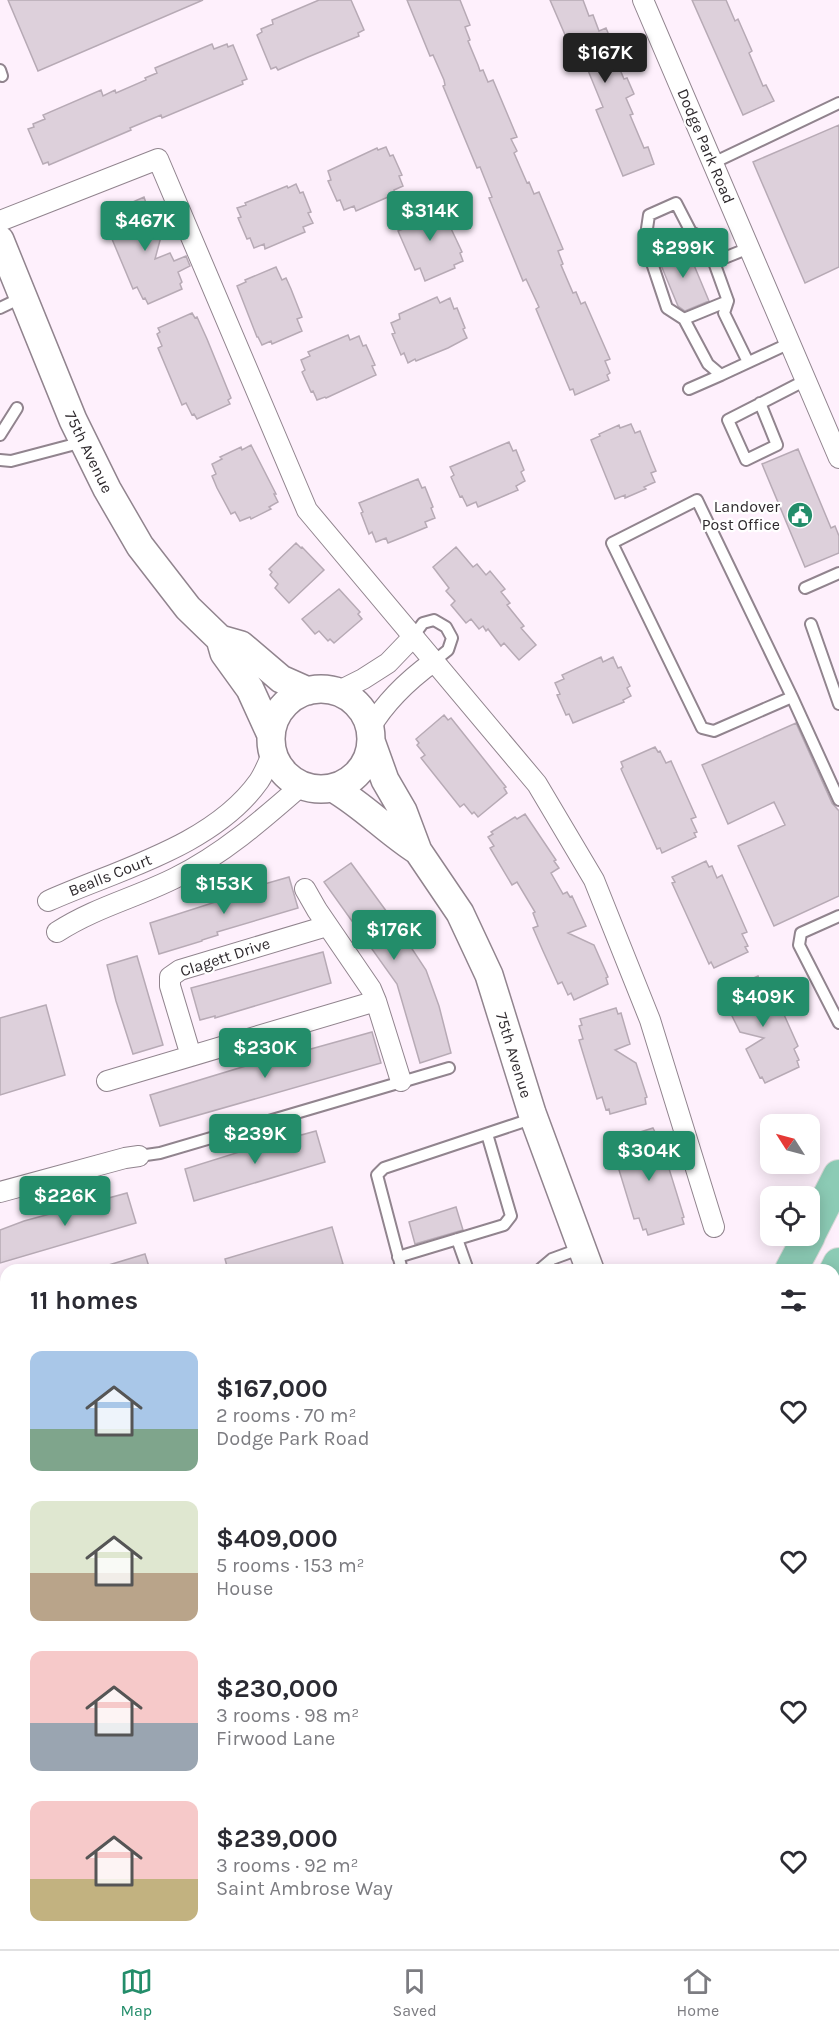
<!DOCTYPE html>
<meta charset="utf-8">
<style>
:root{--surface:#fff;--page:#f7f7f7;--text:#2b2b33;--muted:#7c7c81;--line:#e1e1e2;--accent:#238d6a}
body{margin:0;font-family:Karla,sans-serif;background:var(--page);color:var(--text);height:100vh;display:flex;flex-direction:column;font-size:22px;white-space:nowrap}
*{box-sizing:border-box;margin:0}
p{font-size:20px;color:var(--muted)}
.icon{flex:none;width:33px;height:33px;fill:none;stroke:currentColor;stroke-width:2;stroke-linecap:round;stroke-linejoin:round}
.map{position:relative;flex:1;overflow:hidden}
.details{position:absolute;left:0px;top:1264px;width:840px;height:686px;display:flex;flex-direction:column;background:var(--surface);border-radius:18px 18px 0 0;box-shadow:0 3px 15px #0003}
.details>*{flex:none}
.needle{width:39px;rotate:306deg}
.tools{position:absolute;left:760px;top:1114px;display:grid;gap:12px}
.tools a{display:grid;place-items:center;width:60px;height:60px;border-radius:12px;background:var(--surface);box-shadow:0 3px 15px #0003;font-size:30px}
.price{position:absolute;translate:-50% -51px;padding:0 14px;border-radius:6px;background:var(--accent);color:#fff;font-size:20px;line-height:39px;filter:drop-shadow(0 2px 3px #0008)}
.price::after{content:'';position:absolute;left:50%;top:36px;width:18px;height:14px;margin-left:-9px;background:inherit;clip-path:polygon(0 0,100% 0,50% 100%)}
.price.active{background:#222;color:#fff}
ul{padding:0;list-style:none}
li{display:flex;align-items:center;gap:18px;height:150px;padding:0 30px}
li span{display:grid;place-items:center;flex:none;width:168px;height:120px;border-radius:12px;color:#555}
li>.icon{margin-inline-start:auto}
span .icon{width:72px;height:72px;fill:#fffc;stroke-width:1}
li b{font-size:26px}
h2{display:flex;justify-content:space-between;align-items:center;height:72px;padding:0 30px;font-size:26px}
.dock{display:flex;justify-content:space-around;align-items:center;height:84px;border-top:2px solid var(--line);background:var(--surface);font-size:16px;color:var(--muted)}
.dock a{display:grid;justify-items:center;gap:3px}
.dock .active{color:var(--accent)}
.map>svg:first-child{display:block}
</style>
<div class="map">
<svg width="839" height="1949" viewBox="0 0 839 1949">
<rect width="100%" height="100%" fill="#fef0fc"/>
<!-- building -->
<path fill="#ddd0db" stroke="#b7aab5" stroke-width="1.5" d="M8 0H203L38 71Z
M319 0H351L364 30 358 33 359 36 308 57 278 70 276 67 271 69 257 35 262 32 261 29 273 24 272 20Z
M407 0H460L470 25 465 27 470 40 468 41 478 65 480 71 483 70 488 82 493 80 517 137 511 139 517 151 514 153 527 183 529 182 534 194 539 192 563 249 558 251 563 264 561 265 573 293 576 292 581 304 585 302 610 359 605 361 610 373 607 375 609 380 575 395 573 389 570 390 536 309 539 307 526 279 523 281 489 198 492 197 480 167 477 168 443 86 445 85 444 80 433 55 430 56Z
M550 0H583L589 16 593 15 599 31 606 28 613 45 610 46 624 79 627 78 634 94 626 98 633 114 630 115 644 148 648 147 654 164 623 176 596 110 603 107 576 41 569 44Z
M692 0H726L735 21 738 19 752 51 749 53 763 86 766 85 774 101 743 115Z
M212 44 214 49 227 44 228 47 233 45 247 79 242 81 243 84 162 118 161 115 130 128 131 130 49 165 48 162 43 164 28 129 34 127 33 124 45 119 43 115 101 90 103 96 115 90 116 93 146 80 145 78 157 73 155 68Z
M839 125V267L805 283 753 162Z
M386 147 390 156 393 155 402 175 399 176 403 186 394 190 395 194 356 211 354 206 344 210 340 200 337 201 328 181 331 180 328 171 377 148 378 150Z
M296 184 300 193 303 192 311 212 308 213 313 223 303 227 305 232 293 237 265 249 264 244 254 248 250 238 247 239 238 218 241 217 237 208 246 205 245 203 287 186 288 188Z
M144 197 146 203 149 202 162 233 155 259 170 253 174 261 186 256 190 266 178 272 182 282 180 284 182 289 148 304 145 298 143 299 137 287 133 289 109 232 114 230 109 217 112 216 110 212Z
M439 203 462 252 460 253 463 261 454 265 455 268 425 281 420 268 415 270 398 231 403 229 399 219Z
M686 246 709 301 685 311 678 306 658 258Z
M276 267 282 280 286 278 291 289 302 317 297 319 302 331 272 344 271 341 262 345 258 337H257L237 286 246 282 245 280Z
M437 297 440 303 450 298 454 309 457 308 465 328 463 329 467 338 448 348 416 361 415 359 408 363 404 353 401 355 392 334 395 333 391 323 400 319 399 314Z
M192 313 195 318 197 317 207 339 231 398 228 400 230 404 197 419 194 414 192 415 186 403 182 405 158 348 162 346 157 334 160 332 158 328Z
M348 335 350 340 359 336 363 346 366 345 375 365 372 366 376 375 326 398 325 397 317 400 313 391 311 392 302 372 305 370 301 360 310 356 308 352Z
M631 424 635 433 640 431 651 459 656 471 651 473 655 482 644 487 646 489 625 498V495L615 499 591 440 600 436 599 434 619 425 620 428Z
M509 442 513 451 516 450 524 470 521 472 525 481 516 486 518 490 497 499 478 507 476 502 467 506 462 496 460 497 451 477 454 475 450 467Z
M251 445 276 494H274L278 502 269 507 271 509 251 519 250 517 240 521 235 512 231 514 217 488 212 476 216 474 212 464 222 459 220 457 241 447 242 450Z
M798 449 831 528 835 526 839 536V553L805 567 762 464Z
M418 479 422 488 425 487 433 507 431 508 435 518 425 522 427 527 403 537 388 543 386 538 376 542 372 532 369 534 361 513 363 512 359 503Z
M296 543 301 548 302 547 324 570 289 603 275 588 278 584 270 575 272 572 269 569Z
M456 547 473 567 477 564 486 575 490 571 505 589 501 592 510 603 507 605 524 626 521 628 536 645 519 660 504 643 501 646 488 629 486 631 483 626 479 629 471 619 466 623 451 605 455 601 446 591 449 588 433 567Z
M339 589 360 612 358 614 362 619 334 643 330 639 328 641 319 631 315 634 302 619Z
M601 657 603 662 613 657 618 668 621 667 630 686 627 688 631 696 623 700 624 702 573 723 569 714 566 715 557 695 560 694 555 683 564 679 562 675Z
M444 715 448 720 451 718 506 787 504 788 507 793 478 817 474 812 472 814 464 804 460 807 421 758 425 755 417 745 419 743 416 739Z
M796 723 832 803 839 811V896L774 926 738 846 785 825 774 802 728 824 702 765Z
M655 747 658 752 660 751 666 763 671 761 696 817 691 819 697 832 694 833 696 837 662 853 660 848 657 849 621 769 623 767 621 762Z
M525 814 556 860 554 861 559 868 551 873 563 894 567 892 570 897 572 896 586 926 568 933 594 945 608 977 606 978 608 984 574 1000 571 993 568 995 562 982 558 984 543 951 533 928 538 926 533 913 535 912 517 882 512 885 490 848 494 846 488 837 493 834 491 832 515 817 517 819Z
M706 861 709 867 712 866 717 878 722 875 747 932 742 934 748 946 745 947 748 952 714 968 711 962 709 964 672 883 675 882 672 877Z
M351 863 395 923 426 970 439 1006 451 1053 420 1063 397 984 324 882Z
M289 877 298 908 217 932 218 935 202 940V941L159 954 150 923 231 897 230 894Z
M323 952 331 983 215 1018V1016L200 1020 191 988Z
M137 956 163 1045 133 1054 116 1001 107 965Z
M758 976 760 982 763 980 769 992 773 990 798 1046 794 1049 799 1060 797 1061 799 1067 765 1083 762 1077 760 1078 746 1049 764 1038 740 1032 723 998 726 996 724 991Z
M46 1005 65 1075 0 1095V1018Z
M616 1008 618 1014 621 1013 630 1044 615 1050 636 1063 647 1097 645 1098 646 1104 610 1114 609 1109 606 1110 602 1097 597 1099 579 1040 583 1039 579 1026 582 1025 580 1019Z
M372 1032 381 1063 160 1126 150 1095 282 1055V1057Z
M653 1128 656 1134 658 1133 684 1217 682 1218 684 1224 648 1235 646 1229 643 1230 639 1218 634 1219 616 1160 621 1159 617 1146 620 1145 618 1139Z
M316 1131 325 1162 194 1201 185 1169 300 1133 301 1135Z
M127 1193 136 1223 0 1263V1230L24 1221Z
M456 1207 463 1230 415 1244 409 1222Z
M332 1227 343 1264 321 1270H228L225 1259Z
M145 1254 150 1270H103L102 1267Z"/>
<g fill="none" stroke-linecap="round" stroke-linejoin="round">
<!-- lane casing -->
<g stroke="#91848e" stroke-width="14">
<path id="lane" d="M0 70 2 76
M713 163 839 103
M714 262 749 248
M0 308 23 297
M684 319 728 301
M748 362 724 313 728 301 706 240 691 232 676 203 649 215 645 242 667 308 684 319 708 364 721 375 790 343
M689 389 721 375
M760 403 777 445 746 460 728 420 806 380
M0 435 17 408
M0 460 11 461 83 442
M805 588 839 573
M811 624 839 704
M412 638 423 623 434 620 446 627 452 638 448 650 433 662
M792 697 714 731 702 728 612 543 697 500 792 697 839 800
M839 916 801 933 799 945 839 1023
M139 1156 160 1153 449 1068
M457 1239 468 1270
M398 1257 504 1225 511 1216 487 1134
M402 1270 377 1175 384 1168 534 1118
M539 1270 552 1259 582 1248
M834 1374 839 1364
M834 1470 839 1460
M0 1656 6 1653
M0 1815 6 1813
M803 1944 804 1949"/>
</g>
<!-- street casing -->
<g stroke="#91848e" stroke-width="22">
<path id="street" d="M643 0 839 458
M0 221 158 159 307 510 537 784 594 880 650 1020 714 1227
M337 692 363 679 388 663 412 638
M370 728C386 701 407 681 433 662
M305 889 317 910 371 989 376 1001 401 1081
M48 901C117 870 213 846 259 781 265 772 269 761 273 752
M57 932C96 907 135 898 175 878 222 855 262 820 302 785
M191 1056 170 986V977L180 970 327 926
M107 1081 376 1001
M0 1192 125 1158 139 1156
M0 1364 6 1362
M0 1537 6 1536
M0 1627 6 1639
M834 1758H839"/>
</g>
<!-- secondary casing -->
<g stroke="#91848e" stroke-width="30">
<path id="secondary" d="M0 240 73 420 107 489 140 546 188 608 220 639 241 645 281 679 308 691
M220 639 224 653 250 689 271 735
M271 739a50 50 0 1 1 100 0a50 50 0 1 1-100 0Z
M371 741 385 780 403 811 418 851 460 913 489 975 532 1113 590 1270
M333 788C364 806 388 832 418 851
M834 1583 839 1587
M175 1944 177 1949"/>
</g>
<!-- primary casing -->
<g stroke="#dad9d9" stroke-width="34">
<path id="primary" d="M810 1233 839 1176
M791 1270 809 1236
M834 1274 839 1264
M119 1949 130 1944
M211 1949 221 1944"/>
</g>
<!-- lane -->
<use href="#lane" stroke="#fff" stroke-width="10"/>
<!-- street -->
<use href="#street" stroke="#fff" stroke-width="20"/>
<!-- secondary -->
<use href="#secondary" stroke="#fff" stroke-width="27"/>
<!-- primary -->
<use href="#primary" stroke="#8ccbb5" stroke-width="32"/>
</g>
<!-- icons -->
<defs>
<g id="civic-disc" transform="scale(1.35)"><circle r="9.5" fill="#238d6a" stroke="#fff"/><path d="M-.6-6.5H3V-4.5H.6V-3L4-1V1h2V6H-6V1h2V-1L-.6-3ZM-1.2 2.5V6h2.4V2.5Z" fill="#fff"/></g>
</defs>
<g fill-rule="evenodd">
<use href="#civic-disc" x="800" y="515"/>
</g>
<g text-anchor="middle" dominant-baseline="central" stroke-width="4.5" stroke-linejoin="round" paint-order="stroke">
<!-- street labels -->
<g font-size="16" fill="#2f2a2e" stroke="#fff">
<text transform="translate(706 146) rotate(67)">Dodge Park Road</text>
<text transform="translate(89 452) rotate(64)">75th Avenue</text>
<text transform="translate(110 875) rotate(-22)">Bealls Court</text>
<text transform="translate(225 957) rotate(-18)">Clagett Drive</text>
<text transform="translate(514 1055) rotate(73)">75th Avenue</text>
</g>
<!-- poi labels -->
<g font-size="16" fill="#2f2a2e" stroke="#fff" text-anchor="end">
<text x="780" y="506">Landover<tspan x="780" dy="18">Post Office</tspan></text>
</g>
</g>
</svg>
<div class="tools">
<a><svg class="needle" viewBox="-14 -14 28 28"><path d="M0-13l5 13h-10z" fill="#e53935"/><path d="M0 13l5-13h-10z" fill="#7c7c81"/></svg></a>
<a><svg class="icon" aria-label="locate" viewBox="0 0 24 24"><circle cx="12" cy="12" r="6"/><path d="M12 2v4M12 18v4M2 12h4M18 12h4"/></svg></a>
</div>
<b class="price active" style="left:605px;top:84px">$167K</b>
<b class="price" style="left:430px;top:242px">$314K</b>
<b class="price" style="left:145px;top:252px">$467K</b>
<b class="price" style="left:683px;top:279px">$299K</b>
<b class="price" style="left:224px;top:915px">$153K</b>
<b class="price" style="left:394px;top:961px">$176K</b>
<b class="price" style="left:763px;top:1028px">$409K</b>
<b class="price" style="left:265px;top:1079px">$230K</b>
<b class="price" style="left:255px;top:1165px">$239K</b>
<b class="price" style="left:649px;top:1182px">$304K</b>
<b class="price" style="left:65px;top:1227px">$226K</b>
<section class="details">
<h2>11 homes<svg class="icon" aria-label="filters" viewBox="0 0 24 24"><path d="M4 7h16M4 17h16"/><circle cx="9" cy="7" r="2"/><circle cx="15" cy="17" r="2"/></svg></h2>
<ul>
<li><span style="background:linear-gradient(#a9c7e8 65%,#7fa58c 0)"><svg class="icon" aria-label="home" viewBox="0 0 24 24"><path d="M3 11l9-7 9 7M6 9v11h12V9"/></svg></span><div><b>$167,000</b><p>2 rooms · 70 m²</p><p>Dodge Park Road</p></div><svg class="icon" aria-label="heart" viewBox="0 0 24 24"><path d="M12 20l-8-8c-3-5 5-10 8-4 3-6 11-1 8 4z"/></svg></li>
<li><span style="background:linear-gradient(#dfe7d0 60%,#b9a48a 0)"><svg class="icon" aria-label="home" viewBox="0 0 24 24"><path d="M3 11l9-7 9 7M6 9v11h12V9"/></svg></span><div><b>$409,000</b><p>5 rooms · 153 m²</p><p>House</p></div><svg class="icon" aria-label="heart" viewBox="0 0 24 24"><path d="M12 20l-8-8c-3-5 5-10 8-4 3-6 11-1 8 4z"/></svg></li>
<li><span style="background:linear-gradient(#f6c9c9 60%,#9aa5b1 0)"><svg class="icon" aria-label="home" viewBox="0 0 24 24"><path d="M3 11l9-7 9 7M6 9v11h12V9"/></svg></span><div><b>$230,000</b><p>3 rooms · 98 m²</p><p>Firwood Lane</p></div><svg class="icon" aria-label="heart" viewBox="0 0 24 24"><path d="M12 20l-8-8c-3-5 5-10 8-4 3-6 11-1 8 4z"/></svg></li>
<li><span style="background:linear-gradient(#f6c9c9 65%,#c2b280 0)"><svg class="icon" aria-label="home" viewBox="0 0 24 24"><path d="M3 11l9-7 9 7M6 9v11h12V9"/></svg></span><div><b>$239,000</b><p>3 rooms · 92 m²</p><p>Saint Ambrose Way</p></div><svg class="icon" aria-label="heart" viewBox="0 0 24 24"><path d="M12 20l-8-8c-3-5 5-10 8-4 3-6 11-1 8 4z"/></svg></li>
</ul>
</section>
</div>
<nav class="dock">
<a class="active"><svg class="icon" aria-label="map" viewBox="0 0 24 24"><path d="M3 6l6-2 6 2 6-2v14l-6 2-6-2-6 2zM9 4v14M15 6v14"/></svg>Map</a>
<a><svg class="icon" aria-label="saved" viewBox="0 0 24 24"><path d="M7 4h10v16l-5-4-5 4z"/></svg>Saved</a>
<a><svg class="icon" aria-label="home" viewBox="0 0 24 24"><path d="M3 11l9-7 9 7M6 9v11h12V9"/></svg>Home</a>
</nav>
